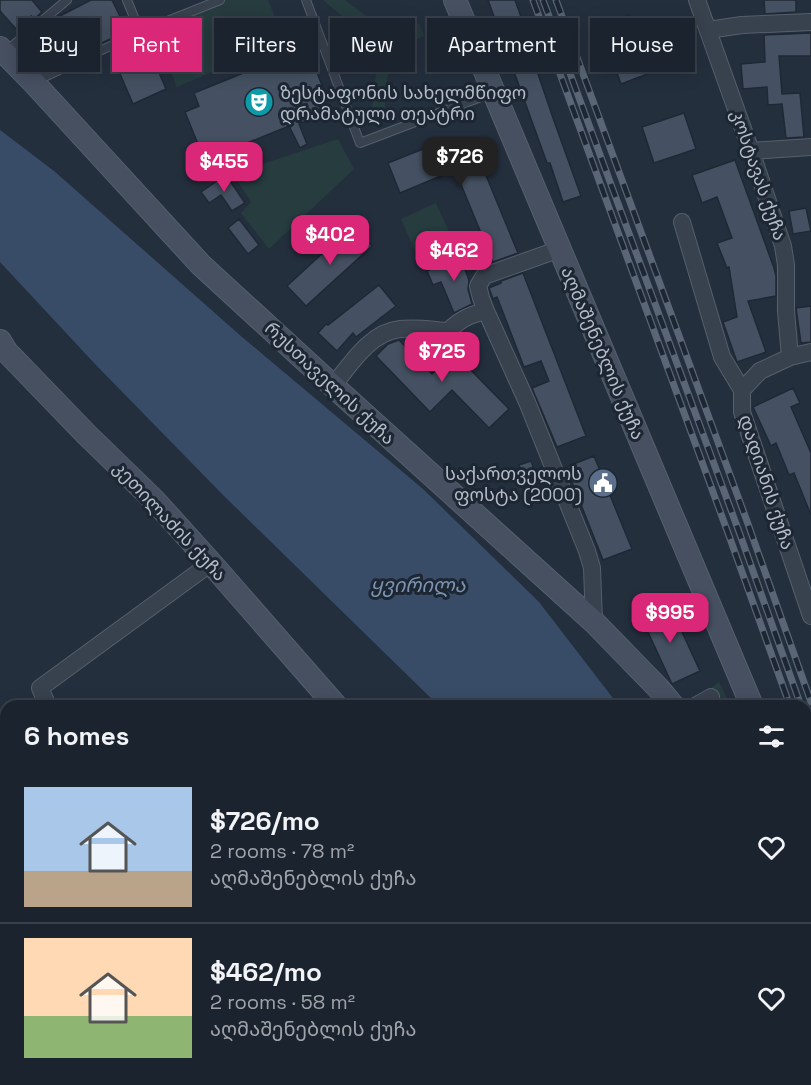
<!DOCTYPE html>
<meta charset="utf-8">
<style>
:root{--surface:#1b232e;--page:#282f3a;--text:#f1f3f6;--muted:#a0a4aa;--line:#39404a;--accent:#db2777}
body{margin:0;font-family:"Space Grotesk","Noto Sans Georgian",sans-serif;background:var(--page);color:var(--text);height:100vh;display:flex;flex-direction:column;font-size:22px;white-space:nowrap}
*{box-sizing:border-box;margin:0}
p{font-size:20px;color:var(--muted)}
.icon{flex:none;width:33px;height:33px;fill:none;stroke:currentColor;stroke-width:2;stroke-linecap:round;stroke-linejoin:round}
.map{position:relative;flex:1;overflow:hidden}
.panel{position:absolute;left:0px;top:700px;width:812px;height:386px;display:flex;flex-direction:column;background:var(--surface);border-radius:18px 18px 0 0;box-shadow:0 3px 15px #0003,0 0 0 2px var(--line)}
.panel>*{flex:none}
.top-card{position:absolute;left:18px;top:18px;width:776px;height:54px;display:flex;gap:12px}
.price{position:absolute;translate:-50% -51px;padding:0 14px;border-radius:12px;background:var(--accent);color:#fff;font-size:20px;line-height:39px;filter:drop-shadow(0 2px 3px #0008)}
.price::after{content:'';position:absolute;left:50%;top:36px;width:18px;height:14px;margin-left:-9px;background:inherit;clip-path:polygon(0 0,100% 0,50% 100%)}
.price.active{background:#222;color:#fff}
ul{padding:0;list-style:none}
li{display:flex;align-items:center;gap:18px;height:150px;padding:0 24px}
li+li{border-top:2px solid var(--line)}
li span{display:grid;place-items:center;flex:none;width:168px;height:120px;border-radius:0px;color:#555}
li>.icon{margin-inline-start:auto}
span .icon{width:72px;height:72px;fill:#fffc;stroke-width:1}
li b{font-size:26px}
h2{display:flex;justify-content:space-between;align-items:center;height:72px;padding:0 24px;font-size:26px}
.chip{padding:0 21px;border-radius:0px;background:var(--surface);box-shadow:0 3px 15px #0003,0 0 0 2px var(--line);font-size:21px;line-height:54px}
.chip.active{background:var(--accent);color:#fff}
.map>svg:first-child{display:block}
</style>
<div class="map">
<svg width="811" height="1085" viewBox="0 0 811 1085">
<rect width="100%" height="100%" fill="#242f3e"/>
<!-- green -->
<path fill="#263c3f" d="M225 0H268L285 41 177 87 153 30Z
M323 0H345L381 27 391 29H403L419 23 424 36C415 40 406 44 399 50 385 61 386 101 384 118L371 117 377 64V53L373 42Z
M338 139 354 169 269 249 241 213 251 202 233 174Z
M436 203 459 254 423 270 401 219Z
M719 682 731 706H686Z"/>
<!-- water -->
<path fill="#394c67" d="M377 43a9 9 0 1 1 18 0a9 9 0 1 1-18 0Z
M0 130 54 171 242 337 423 489 539 602 619 706H439L223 495 95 364 0 262Z
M806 942 811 950V1085H711L708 1080H806Z"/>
<!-- building -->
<path fill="#455162" stroke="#1f2835" stroke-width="1.5" d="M0 0H32L42 12 33 20 31 16 17 30 0 11Z
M91 0H112L127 31 56 65 39 32 54 19Z
M488 0H515L539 67 536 68 553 118 581 196 563 202 550 163H547Z
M764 0H796V12L765 14Z
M629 15 650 73 621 84 600 26Z
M811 33V56H779L782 94 800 93 804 137 786 138 782 104 768 105 767 87 743 89 741 64 765 62 764 35Z
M133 42 136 47 146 42 166 89 133 104 111 53Z
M298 51 303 63 312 59 326 96 319 99 325 113 299 124 307 144 300 148 289 126 225 152 222 146 202 154 185 112 199 106 194 93Z
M684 113 696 149 654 163 642 127Z
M471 139 518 253 493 262 455 170 400 193 388 163 443 141 446 149Z
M735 160 774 268 776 276V296L748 301 766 352 737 362 723 322 737 317 729 267 727 268 717 243 732 238 717 197 702 203 692 175Z
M226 175 245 203 232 211 221 195 209 203 201 192Z
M806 208 811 231 793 234 789 211Z
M239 219 259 245 248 254 228 228Z
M353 225 372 246 306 306 287 286Z
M464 255 469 265 464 267 469 280 468 289 472 304 454 313 441 282 433 285 427 271Z
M523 273 586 436 557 447 532 388 549 381 541 361 524 367 497 297 493 299 489 288 501 283V281Z
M379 285 396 306 356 337 353 333 337 351 318 333 326 324 328 325Z
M811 306V342L801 343 796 308Z
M399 340 432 374 454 353 509 409 489 428 452 390 430 412 376 356 388 344Z
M793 388 800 403 791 407 811 453V515L794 473 789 475 776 443 771 446 753 407Z
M594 456 632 549 603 560 566 467Z
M531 461 536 475 524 479 519 465Z
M669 604 700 671 672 684 641 617Z"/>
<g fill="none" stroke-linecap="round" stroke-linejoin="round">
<!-- lane casing -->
<g stroke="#565f6c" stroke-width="10">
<path id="lane" d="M127 0 140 32
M306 0 360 143 494 92
M5 52 67 0
M36 81 140 32 220 0"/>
</g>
<!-- street casing -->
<g stroke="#565f6c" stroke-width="18">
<path id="street" d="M697 0 751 151 783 246 786 265V311L790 357
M708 30 742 25 811 22
M751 151 811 147
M682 222 722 357 742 390
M560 249 484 276 478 286 481 298 486 311 527 402 587 551 592 568 594 622
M811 352 790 357 760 371 742 390V412L811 616
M333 386C350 365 370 332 400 329 416 327 433 330 448 331 461 319 469 315 486 311
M48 706 40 688 211 563
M695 706 711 697
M0 878 6 875
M0 1068 6 1065
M368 1085 381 1080"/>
</g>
<!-- secondary casing -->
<g stroke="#565f6c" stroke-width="24">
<path id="secondary" d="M455 0 752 706
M0 48 34 83 201 265 333 386 594 622 659 689 673 706
M0 341 6 351 86 434 154 500 211 563 336 706
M613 1080 615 1085"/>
</g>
<!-- lane -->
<use href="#lane" stroke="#38414e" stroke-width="8"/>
<!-- street -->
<use href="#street" stroke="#38414e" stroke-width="16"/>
<!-- secondary -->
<use href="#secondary" stroke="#465061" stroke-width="22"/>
<!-- rail casing -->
<g stroke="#5a6575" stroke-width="7">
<path id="rail" d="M533 0 728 533 790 706
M543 0 738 529 801 706
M556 0 748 524 811 702
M806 718 811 733
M806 750 811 765"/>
</g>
<!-- rail -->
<use href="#rail" stroke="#1d2633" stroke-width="4.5" stroke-dasharray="14" stroke-linecap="butt"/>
</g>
<!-- icons -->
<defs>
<g id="theatre-disc" transform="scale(1.5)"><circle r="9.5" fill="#0f9aa8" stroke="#1d2633"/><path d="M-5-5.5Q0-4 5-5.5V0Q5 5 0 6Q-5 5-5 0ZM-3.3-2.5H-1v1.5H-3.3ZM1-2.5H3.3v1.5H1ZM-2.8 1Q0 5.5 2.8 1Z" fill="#fff"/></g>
<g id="civic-disc" transform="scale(1.5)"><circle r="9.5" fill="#5c6f8a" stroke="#1d2633"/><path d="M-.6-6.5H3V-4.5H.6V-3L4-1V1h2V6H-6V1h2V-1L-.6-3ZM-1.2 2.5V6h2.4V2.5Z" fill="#fff"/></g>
</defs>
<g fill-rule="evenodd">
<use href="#theatre-disc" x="259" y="102"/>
<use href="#civic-disc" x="603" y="483"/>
</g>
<g text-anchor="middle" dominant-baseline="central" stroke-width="6" stroke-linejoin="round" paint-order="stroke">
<!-- poi labels -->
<g font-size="18" fill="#b4bcc9" stroke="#1d2633" text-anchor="start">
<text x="280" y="92">ზესტაფონის სახელმწიფო<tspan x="280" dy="21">დრამატული თეატრი</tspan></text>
<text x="582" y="473" text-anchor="end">საქართველოს<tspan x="582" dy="21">ფოსტა (2000)</tspan></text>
</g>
<!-- street labels -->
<g font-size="18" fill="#b4bcc9" stroke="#1d2633">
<text transform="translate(759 175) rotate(71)">კოსტავას ქუჩა</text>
<text transform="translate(603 353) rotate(67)">აღმაშენებლის ქუჩა</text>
<text transform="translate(330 383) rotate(43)">რუსთაველის ქუჩა</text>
<text transform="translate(767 482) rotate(72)">დადიანის ქუჩა</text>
<text transform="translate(170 521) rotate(47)">კეთილაძის ქუჩა</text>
</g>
<!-- water labels -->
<g font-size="20" font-style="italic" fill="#7c92b1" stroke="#1d2633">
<text x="418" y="585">ყვირილა</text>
</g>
</g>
</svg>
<b class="price active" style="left:460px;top:188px">$726</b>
<b class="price" style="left:224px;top:193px">$455</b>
<b class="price" style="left:330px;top:266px">$402</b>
<b class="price" style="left:454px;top:282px">$462</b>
<b class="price" style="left:442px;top:383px">$725</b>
<b class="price" style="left:670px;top:644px">$995</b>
<div class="top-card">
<a class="chip">Buy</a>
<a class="chip active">Rent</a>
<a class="chip">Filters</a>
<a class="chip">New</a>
<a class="chip">Apartment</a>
<a class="chip">House</a>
</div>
<section class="panel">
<h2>6 homes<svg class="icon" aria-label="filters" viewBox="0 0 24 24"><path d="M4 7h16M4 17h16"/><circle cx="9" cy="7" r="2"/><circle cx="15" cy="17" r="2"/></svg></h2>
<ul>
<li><span style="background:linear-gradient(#a9c7e8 70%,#b9a48a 0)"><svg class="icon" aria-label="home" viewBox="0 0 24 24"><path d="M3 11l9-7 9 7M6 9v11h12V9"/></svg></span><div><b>$726/mo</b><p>2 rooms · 78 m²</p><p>აღმაშენებლის ქუჩა</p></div><svg class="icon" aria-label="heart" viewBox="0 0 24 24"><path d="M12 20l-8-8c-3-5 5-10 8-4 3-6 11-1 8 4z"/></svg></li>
<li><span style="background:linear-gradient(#ffd9b3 65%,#8fb573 0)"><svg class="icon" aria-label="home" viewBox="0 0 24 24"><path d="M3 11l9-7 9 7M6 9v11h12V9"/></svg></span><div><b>$462/mo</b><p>2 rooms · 58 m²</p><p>აღმაშენებლის ქუჩა</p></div><svg class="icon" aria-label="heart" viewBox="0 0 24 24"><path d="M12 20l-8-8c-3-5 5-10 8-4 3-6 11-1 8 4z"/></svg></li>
</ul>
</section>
</div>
